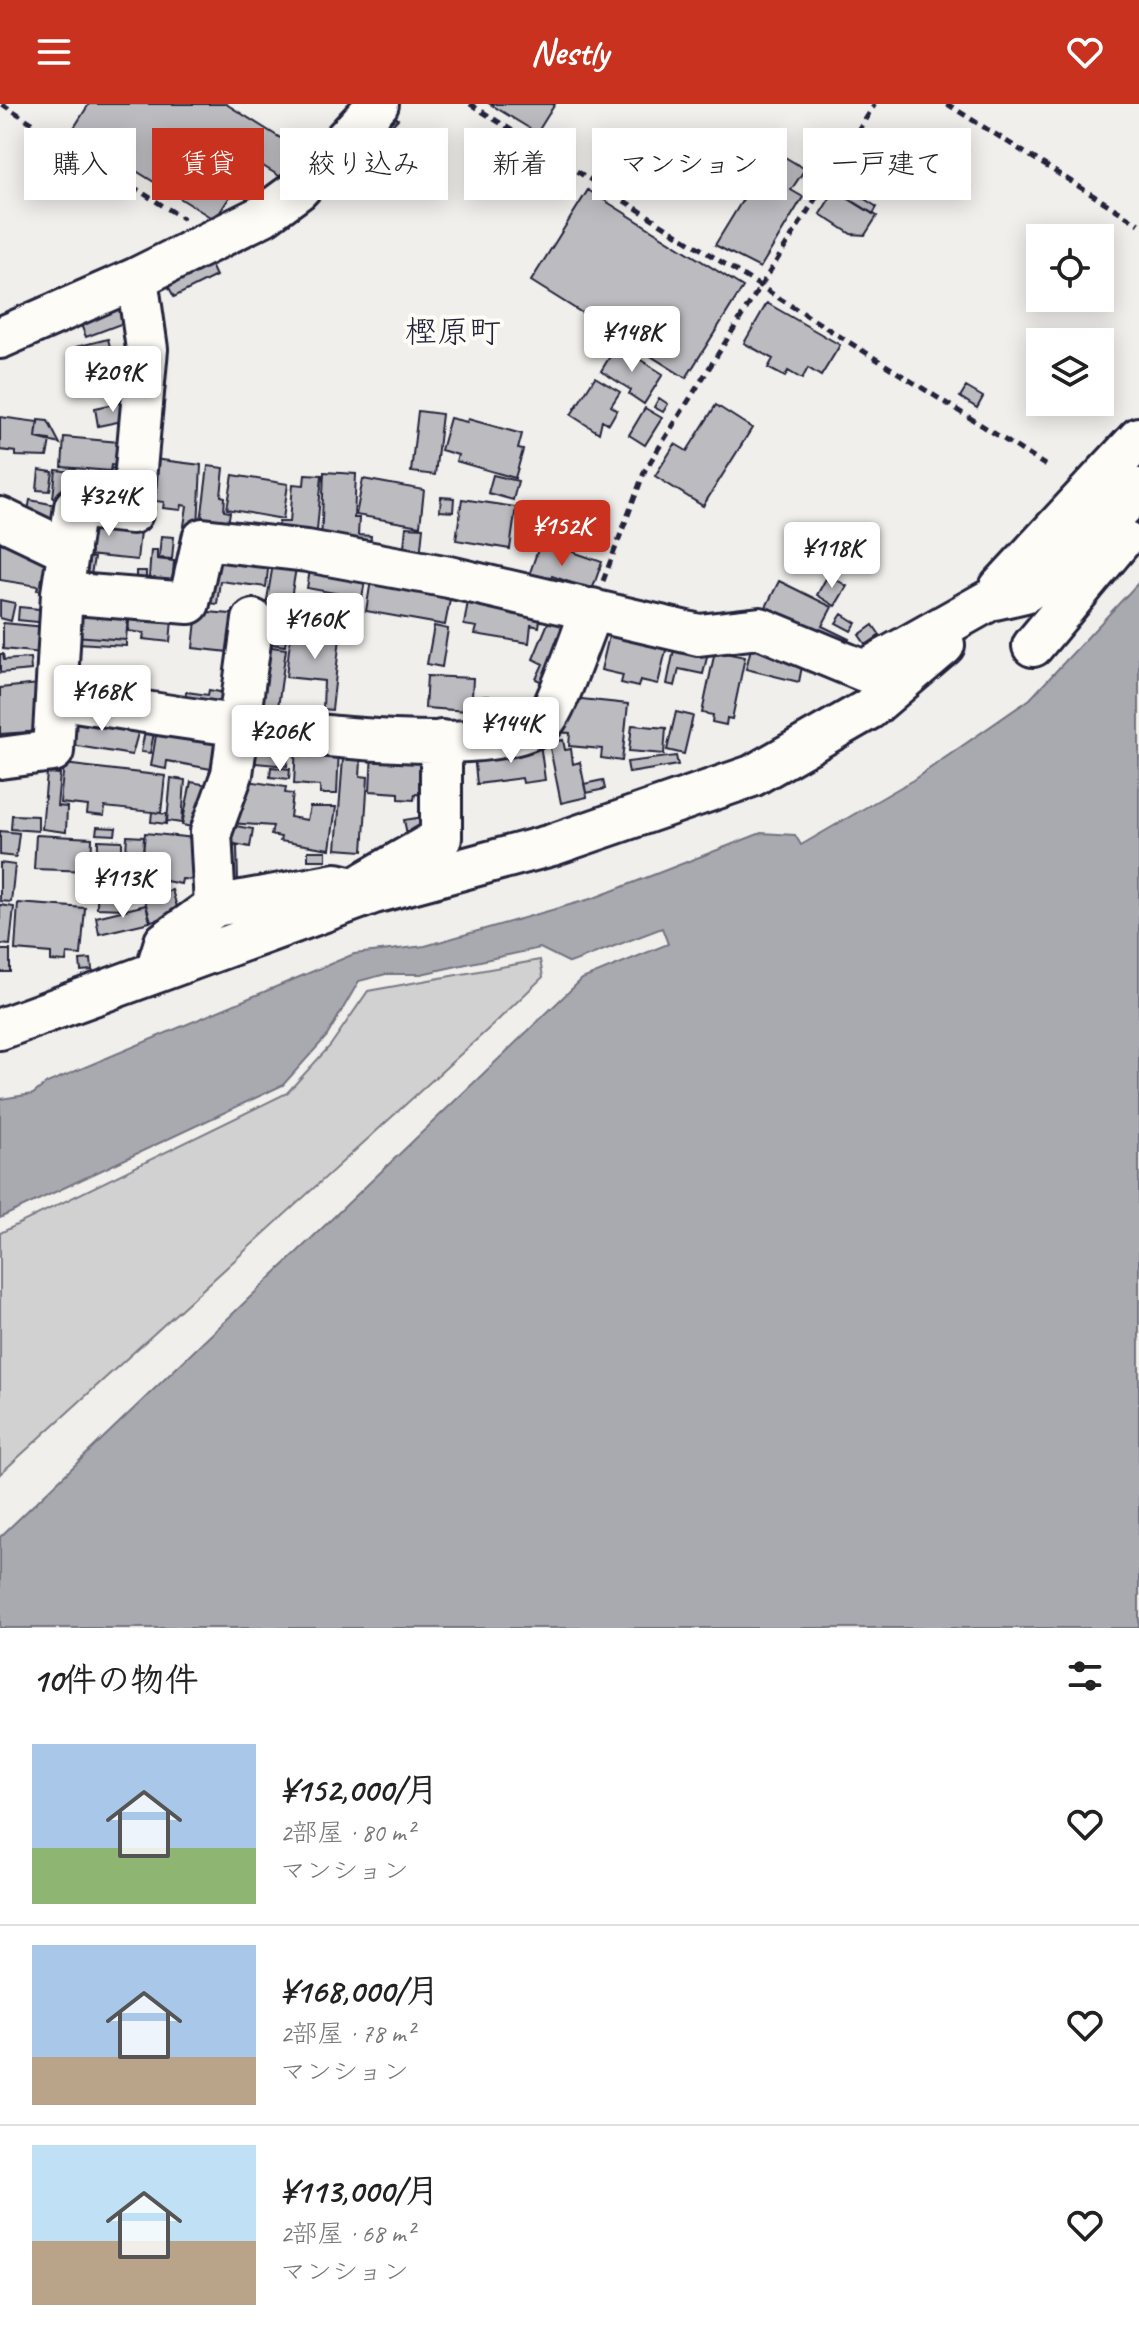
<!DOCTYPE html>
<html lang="ja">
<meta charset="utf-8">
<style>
:root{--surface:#fff;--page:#f2f2f2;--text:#222;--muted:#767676;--line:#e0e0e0;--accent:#c8321e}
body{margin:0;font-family:Caveat,"Klee One",sans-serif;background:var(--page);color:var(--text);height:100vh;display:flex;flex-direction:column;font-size:30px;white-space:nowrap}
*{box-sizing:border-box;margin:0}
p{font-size:26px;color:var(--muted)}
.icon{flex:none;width:44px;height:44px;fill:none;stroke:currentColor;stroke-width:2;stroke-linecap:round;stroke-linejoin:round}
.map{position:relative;height:1524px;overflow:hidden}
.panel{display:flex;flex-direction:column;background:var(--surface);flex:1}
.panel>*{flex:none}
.guide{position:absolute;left:24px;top:24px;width:1092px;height:72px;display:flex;gap:16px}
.fabs{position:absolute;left:1026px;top:120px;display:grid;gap:16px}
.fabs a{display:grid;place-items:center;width:88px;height:88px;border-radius:0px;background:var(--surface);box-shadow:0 4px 20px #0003;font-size:40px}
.price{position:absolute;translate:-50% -68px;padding:0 18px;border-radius:8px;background:#fff;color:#222;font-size:26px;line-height:52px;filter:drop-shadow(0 2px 4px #0008)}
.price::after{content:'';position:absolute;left:50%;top:48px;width:24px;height:18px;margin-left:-12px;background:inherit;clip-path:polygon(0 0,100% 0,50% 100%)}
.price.selected{background:var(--accent);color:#fff}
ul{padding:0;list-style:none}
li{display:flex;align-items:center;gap:24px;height:200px;padding:0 32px}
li+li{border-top:2px solid var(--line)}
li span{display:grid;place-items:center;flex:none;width:224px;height:160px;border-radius:0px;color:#555}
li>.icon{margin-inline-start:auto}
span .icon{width:96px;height:96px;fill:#fffc;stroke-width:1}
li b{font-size:34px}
h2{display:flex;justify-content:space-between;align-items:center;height:96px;padding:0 32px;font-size:34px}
.tag{padding:0 28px;border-radius:0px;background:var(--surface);box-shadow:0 4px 20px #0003;font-size:28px;line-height:72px}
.tag.selected{background:var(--accent);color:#fff}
header{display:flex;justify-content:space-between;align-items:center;height:104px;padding:0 32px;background:var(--accent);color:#fff;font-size:36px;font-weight:700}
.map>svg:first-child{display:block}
</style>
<header><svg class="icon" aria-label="menu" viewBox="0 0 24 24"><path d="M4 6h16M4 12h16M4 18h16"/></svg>Nestly<svg class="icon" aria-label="heart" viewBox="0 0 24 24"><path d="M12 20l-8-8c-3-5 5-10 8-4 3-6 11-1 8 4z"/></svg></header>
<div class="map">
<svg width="1139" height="1524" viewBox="0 0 1139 1524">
<rect width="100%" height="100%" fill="#f0efec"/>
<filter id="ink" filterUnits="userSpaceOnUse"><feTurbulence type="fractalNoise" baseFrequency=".0125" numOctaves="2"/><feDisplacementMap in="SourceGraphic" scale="16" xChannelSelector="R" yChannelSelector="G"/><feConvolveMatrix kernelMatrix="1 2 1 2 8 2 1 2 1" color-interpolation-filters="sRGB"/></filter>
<g filter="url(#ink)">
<!-- green -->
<path fill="#d2d1d1" stroke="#7a7a86" stroke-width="2" d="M540 856 543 873 496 918 0 1370V1129L287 989 330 942 368 887Z"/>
<!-- water -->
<path fill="#a9a9b0" stroke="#737381" stroke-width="2" d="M1139 478V1524H0V1433L582 875 668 840 662 824 570 859 540 844 421 870H386L359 877 327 932 283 981 0 1114V995L33 990 47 979 354 850 425 842 594 794 761 729 795 731 801 741 913 676 1030 595Z"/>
<!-- building -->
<path fill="#bcbcc0" stroke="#22223b" stroke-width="2" d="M89 0H226L298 45 281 73 253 56 215 116 72 27Z
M490 0H555L537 29Z
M387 4 398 15 371 43 360 33Z
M773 46 805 65 791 86 803 93 760 164 715 141Z
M588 86 743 183 686 274 531 177Z
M835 86 877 112 865 131 851 130 820 110Z
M852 87 877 103 873 110 847 94Z
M208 155 216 172 174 193 165 176Z
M127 197 134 215 86 233 79 216Z
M767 199 840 241 821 272 808 264 802 275 788 267 785 273 768 264 773 255 744 239Z
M108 235 113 254 81 263 76 243Z
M617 241 663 270 644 300 629 290 631 286 601 267Z
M132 258 134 267 117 272 115 262Z
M110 259 114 273 87 279 84 266Z
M595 273 620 288 611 302 617 306 609 320 602 316 599 329 571 311Z
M966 283 983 293 977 304 960 293Z
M659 294 668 300 663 308 654 303Z
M128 297 132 315 98 322 95 304Z
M716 301 752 324 703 402 655 372 675 340 687 347Z
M645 304 662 314 645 341 629 331Z
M418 307 442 310 435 371 411 368Z
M0 313 38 318 36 334 50 336 47 353 16 352V348L0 346Z
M450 314 467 318 468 315 522 330 518 345 523 346 515 374 456 357 458 351 441 346Z
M38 316 48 317 60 340 36 334Z
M64 333 130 339 128 363 111 361 110 367 62 363Z
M145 354 201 361 198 424 184 422 187 402 182 401 181 406 163 404 164 398 140 395Z
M208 362 224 364 221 392 225 393 224 407 230 408 227 427 200 425Z
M111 364 129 365 123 399 106 397Z
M39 366 53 368 50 387 37 386Z
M56 366 73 368 71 396 53 394Z
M324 368 356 370 354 414H359L358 431 371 432 370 443 321 440Z
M305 370 322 371 316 437 278 433 279 418H290L293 380 304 381Z
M233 371 288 380 283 415 227 405Z
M493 371 518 377 513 396 488 389Z
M363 375 424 386 420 422 356 411Z
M441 393 454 394 453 408 440 407Z
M462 395 516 403 510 445 456 436Z
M30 396 66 403 50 423 26 418Z
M81 411 141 418 137 456 77 450Z
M406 423 423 424 420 453 404 443Z
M552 428 576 435 574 443 550 436Z
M161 432 174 433 172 455 159 454Z
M541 437 602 458 592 486 552 472 546 487 526 480Z
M0 439 56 447 50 488 37 486 38 482 0 476Z
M222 442 270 448 266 483 220 477 217 500 198 498Z
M151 446H157V455L174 457 173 470 185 471 183 490 148 487Z
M275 448 298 452 289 506 266 502Z
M72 451 94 454 90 476 69 474Z
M312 454 367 465 362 494 307 484Z
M136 467H146V484H136Z
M828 471 847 482 835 502 817 491Z
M371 476 452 485 445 521 366 507Z
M779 477 832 503 822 522 849 535 842 548 763 509Z
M305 493 331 498 329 510 303 506Z
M64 494 129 499 126 536 62 531Z
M0 496 15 499 11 517 0 514Z
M468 497 541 509 539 523 531 521 529 539 475 530 477 523 464 521Z
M131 500 173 505 170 538 143 535 144 529 128 527Z
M19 503 49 506 47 519 18 516Z
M197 507 241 511 226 576 228 548 193 544Z
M552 509 572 518 546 580 536 575 543 560 533 555Z
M842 510 856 519 851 527 836 519Z
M262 511 289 516 285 542 258 538Z
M3 519 45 523 42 549 3 545Z
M873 521 880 531 866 541 859 531Z
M434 522 448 525 442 563 427 560Z
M291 527 340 533 332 606 323 605 324 577 286 573Z
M610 528 667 542 658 580 640 576 638 583 621 579 623 571 601 566Z
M62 531 126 536V542L61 538Z
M752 540 804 552 799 578 746 565Z
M258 541 286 545 276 618 247 613Z
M675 541 708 549 703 570 679 565 675 582 667 580Z
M715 547 745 553 732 615 727 614 726 621 712 618 713 611 702 609Z
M0 550H3L4 556 30 554 31 566 0 569Z
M427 572 473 574 472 593 489 592 491 625 469 627 468 607 425 604Z
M39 580 43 627 0 630V584Z
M209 586 236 591 218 609 184 604 186 588 208 591Z
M572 594 628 600 622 657 601 654 602 645 569 642 570 629 554 628Z
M676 608 693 612 684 650 667 646Z
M70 609 141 618 132 651 65 640Z
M158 619 228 631 222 667 167 657 166 665 151 662Z
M632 621 666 624 664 650 629 647Z
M145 627 154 629 150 649 141 648Z
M248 635 289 640 287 662 245 658Z
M563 636 565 646 571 645 573 660 580 658 587 693 561 699 549 639Z
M540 639 545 676 523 679 522 674 477 680 474 651Z
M296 641 339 643 337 690H320V682L294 680Z
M344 642 362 643 360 672 368 673 363 747 336 745Z
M372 647 427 650 432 691 415 690 414 696 399 695V689L370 687Z
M676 652 678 661 629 669 627 658Z
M64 660 165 672 161 709 105 703 104 712 87 710 88 702 60 699Z
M271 663 290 665 289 675 270 673Z
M47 669 60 670 57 702 67 703 66 728 42 725Z
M171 674 185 676 182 719 167 717Z
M236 675 286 683 285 689 293 690 290 713 307 716 310 703H336L330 745 280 737 281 733 271 731 273 722 230 719Z
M603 676 605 685 586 689 584 680Z
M191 678 219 683 207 726 182 721Z
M152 708 167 710 166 720 151 718Z
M12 711 38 712V727L11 725Z
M424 713 427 733 408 735 404 716Z
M224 720 253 725 250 743 220 737Z
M97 723 116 724 115 731 96 730Z
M0 727 19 729 16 753 0 751Z
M145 729 205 735 201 776 182 775 181 780 141 772Z
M36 731 92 734 91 767 34 765Z
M127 732 144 733 142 765 125 764Z
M98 736 122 737V768L130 769 129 798H125V805L97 804Z
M237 742 238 777 220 778 219 743Z
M308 747H326V756H308Z
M0 759 15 761 11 798 0 797Z
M172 786 179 810 151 817 144 794Z
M18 799 85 804 81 851 67 850 66 858 51 857V849L15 846Z
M0 801 14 803 10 841 0 840Z
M146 801 150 818 99 830 96 813Z
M0 846H10V868H0Z
M91 855 92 866 81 867 80 856Z"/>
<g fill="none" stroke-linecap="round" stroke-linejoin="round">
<!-- minor casing -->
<g stroke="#22223b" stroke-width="46">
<path id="minor" d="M0 234 137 174 264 111 298 86 378 0
M0 414 69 447
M1000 484 1139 334
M62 489 75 403 132 409 147 245 137 174
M1033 542 1122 435
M56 594C143 607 484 670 544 617 557 605 583 526 592 505
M0 654 53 647 62 489 189 499 203 435 307 447 449 473 699 531 760 524 864 567 990 496 1025 488 1071 455 1139 385
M365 778 441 734V637
M215 802 211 728 232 670 253 516
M156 867 165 838 215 802 336 780 353 784
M0 925 374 789 552 741 752 672 869 605 944 541"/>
</g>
<!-- path -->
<path stroke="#22223b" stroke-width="5" stroke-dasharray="8 6" stroke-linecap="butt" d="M2 0 184 115
M470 0 1048 363
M947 0 1139 120
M603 477 645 366 875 0"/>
<!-- minor -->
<use href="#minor" stroke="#fdfcf7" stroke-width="40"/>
</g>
</g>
<g text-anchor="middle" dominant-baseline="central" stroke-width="8" stroke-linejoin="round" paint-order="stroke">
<!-- quarter labels -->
<g font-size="32" fill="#22223b" stroke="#fdfcf7">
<text x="453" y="227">樫原町</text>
</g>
</g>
</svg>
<div class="fabs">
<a><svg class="icon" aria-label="locate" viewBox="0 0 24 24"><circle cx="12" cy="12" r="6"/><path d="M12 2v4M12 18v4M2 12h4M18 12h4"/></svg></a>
<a><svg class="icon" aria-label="layers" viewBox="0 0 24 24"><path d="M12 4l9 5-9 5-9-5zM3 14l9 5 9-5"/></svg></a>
</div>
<b class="price" style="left:632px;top:270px">¥148K</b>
<b class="price" style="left:113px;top:310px">¥209K</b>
<b class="price" style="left:109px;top:434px">¥324K</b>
<b class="price selected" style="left:562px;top:464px">¥152K</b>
<b class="price" style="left:832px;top:486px">¥118K</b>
<b class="price" style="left:315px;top:557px">¥160K</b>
<b class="price" style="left:102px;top:629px">¥168K</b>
<b class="price" style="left:511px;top:661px">¥144K</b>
<b class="price" style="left:280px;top:669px">¥206K</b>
<b class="price" style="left:123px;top:816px">¥113K</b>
<div class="guide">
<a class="tag">購入</a>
<a class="tag selected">賃貸</a>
<a class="tag">絞り込み</a>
<a class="tag">新着</a>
<a class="tag">マンション</a>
<a class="tag">一戸建て</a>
</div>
</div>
<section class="panel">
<h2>10件の物件<svg class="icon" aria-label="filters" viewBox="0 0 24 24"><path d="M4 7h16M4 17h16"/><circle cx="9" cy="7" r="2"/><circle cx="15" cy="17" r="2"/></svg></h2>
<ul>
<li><span style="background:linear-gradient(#a9c7e8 65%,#8fb573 0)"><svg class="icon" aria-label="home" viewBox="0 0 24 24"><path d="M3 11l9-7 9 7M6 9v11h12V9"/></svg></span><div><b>¥152,000/月</b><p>2部屋 · 80 m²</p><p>マンション</p></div><svg class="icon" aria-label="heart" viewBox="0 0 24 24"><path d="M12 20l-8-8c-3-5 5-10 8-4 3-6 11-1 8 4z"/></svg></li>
<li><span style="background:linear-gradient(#a9c7e8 70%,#b9a48a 0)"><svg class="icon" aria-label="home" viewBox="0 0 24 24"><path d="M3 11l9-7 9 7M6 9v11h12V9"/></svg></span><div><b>¥168,000/月</b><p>2部屋 · 78 m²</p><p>マンション</p></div><svg class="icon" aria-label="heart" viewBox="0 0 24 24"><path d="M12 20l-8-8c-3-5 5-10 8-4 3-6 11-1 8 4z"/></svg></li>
<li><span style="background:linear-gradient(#bfe0f5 60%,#b9a48a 0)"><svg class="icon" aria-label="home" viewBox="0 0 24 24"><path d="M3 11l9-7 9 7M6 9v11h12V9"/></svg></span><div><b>¥113,000/月</b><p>2部屋 · 68 m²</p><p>マンション</p></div><svg class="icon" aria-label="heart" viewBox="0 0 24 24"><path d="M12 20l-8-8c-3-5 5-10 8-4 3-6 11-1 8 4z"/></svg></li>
</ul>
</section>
